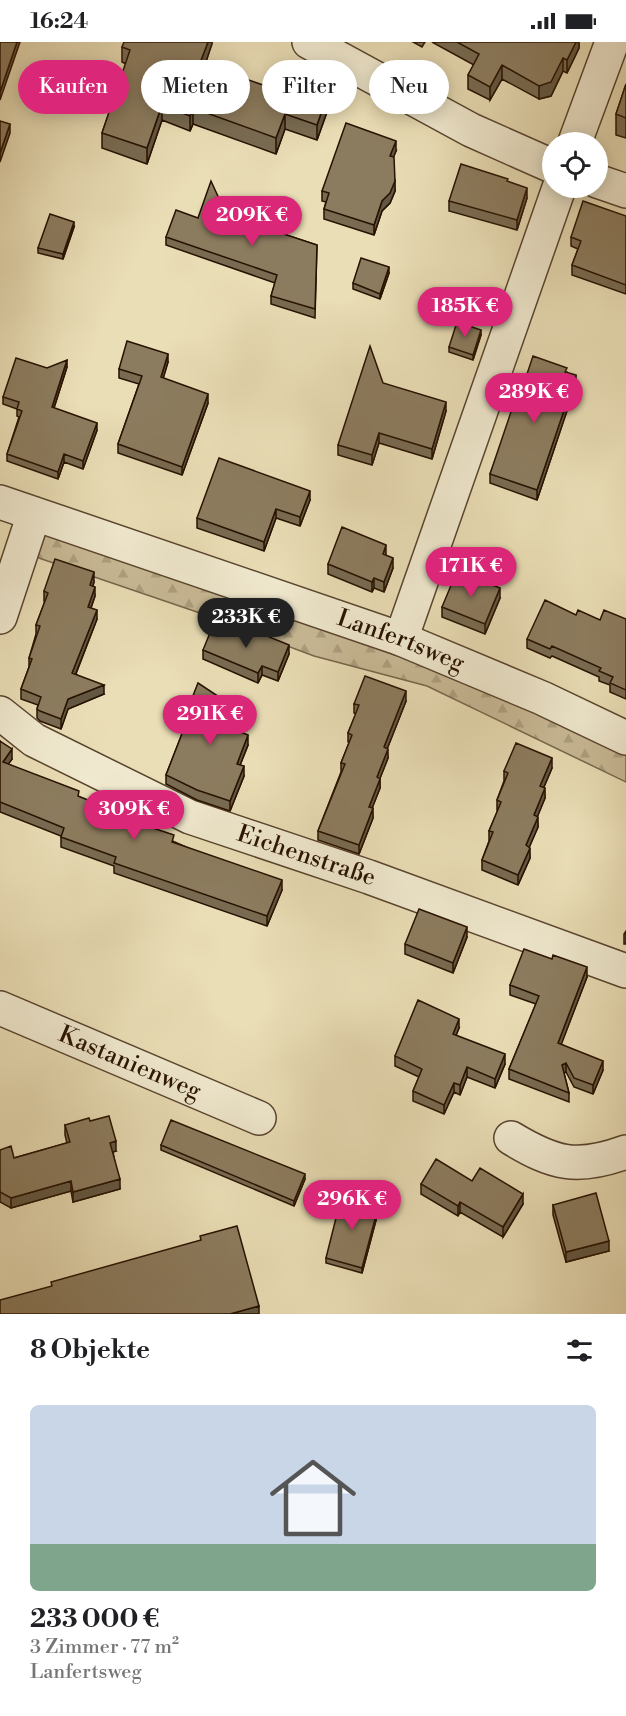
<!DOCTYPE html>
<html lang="de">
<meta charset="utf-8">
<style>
:root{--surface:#fff;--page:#f2f2f2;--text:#202124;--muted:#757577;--accent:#db2777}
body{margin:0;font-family:"Libre Bodoni",serif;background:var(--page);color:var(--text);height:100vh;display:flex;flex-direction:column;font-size:22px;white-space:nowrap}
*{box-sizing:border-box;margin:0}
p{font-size:20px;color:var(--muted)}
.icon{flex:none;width:33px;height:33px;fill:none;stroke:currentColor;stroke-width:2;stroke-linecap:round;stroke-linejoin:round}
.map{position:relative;height:1272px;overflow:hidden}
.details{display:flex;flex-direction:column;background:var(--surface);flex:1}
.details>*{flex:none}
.hud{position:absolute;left:18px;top:18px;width:591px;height:54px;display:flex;gap:12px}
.buttons{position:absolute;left:542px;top:90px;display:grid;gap:12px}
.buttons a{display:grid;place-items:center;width:66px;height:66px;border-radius:50%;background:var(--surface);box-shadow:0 3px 15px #0003;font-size:30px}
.price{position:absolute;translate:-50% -51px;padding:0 14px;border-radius:21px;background:var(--accent);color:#fff;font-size:20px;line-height:39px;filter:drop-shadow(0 2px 3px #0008)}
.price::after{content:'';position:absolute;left:50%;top:36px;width:18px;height:14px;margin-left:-9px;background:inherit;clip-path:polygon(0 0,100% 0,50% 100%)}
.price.selected{background:#222;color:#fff}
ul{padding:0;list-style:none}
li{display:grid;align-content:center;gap:12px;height:318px;padding:0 30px}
li span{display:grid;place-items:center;height:186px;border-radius:9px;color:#555}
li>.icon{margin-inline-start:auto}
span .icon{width:108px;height:108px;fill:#fffc;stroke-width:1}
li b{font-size:26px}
h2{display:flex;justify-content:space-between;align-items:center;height:72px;padding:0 30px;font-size:26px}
.tag{padding:0 21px;border-radius:27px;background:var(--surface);box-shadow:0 3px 15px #0003;font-size:21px;line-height:54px}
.tag.selected{background:var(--accent);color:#fff}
.status{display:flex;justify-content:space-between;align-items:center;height:42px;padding:0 30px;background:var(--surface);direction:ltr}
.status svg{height:16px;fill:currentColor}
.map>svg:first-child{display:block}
</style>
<div class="status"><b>16:24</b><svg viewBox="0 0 49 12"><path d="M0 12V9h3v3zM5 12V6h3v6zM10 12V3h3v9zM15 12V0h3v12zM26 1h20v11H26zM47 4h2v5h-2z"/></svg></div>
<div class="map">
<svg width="626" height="1272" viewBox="0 0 626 1272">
<defs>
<pattern id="forest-firs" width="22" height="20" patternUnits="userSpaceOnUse" patternTransform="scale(1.5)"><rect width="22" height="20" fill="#c9bb97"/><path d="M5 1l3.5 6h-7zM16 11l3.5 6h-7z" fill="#ada080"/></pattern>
</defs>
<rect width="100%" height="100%" fill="#eadeb6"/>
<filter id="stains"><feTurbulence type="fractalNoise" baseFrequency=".00333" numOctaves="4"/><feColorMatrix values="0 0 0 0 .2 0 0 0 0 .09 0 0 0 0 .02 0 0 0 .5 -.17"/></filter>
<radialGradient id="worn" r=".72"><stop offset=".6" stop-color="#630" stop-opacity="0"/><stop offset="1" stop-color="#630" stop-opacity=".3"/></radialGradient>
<!-- forest -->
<path fill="url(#forest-firs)" stroke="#78664c" stroke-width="1.5" d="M41 483 404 608 626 709V740L427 644 314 614 197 570 30 513Z"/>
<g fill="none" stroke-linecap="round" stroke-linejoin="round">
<!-- street casing -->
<g stroke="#58442e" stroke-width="36">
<g id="street">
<path d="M309 0 471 88 552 124"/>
<path d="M575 100 612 0"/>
<path d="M597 139 626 149"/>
<path id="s1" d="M0 460 401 597 542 656 626 696"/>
<path d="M0 575 34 472"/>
<path d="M401 597 559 146"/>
<path id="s2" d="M0 671 34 698 190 775 369 835 626 929"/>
<path id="s3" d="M0 966 259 1076"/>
<path d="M511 1096C554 1122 577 1128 626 1110"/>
</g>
</g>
<!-- street -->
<use href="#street" stroke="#f1ead0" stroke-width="33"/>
</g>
<!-- wall -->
<path fill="#786b52" stroke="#271100" stroke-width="1.5" d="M212 0 205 23 327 70 317 98 285 87 276 112 193 82 190 89 162 78 147 122 102 106V91L126 22 122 20V5Z
M413 0H425L422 5Z
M432 0H579V6L567 31 563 29 551 54 539 57 502 37 490 58 468 47V33L474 23Z
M626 42V96L616 93V72Z
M396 109 393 115 395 149 390 161 382 169 374 193 324 177V167L326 160 322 159V149Z
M508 140 527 156 517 188 449 169V159Z
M262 165 256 183 317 203 315 276 271 262V254L275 241 166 203V195L198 176 227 174Z
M626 174V252L572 233V223L578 207 571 204V195Z
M74 185 63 217 38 211V206Z
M389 231 380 257 353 247V241Z
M481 293 473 318 449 310V305Z
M168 320 163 336 208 361 182 433 118 411V402L139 342 119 336V327Z
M67 325 54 366 97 388 83 427 64 420 58 437 7 419V412L19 375 17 374V367L3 362V355L47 326Z
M567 330 576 342 537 458 490 441V432L517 362Z
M446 369 432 417 379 401 372 423 338 413V403Z
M310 458 300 484 276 476 264 509 197 486V476Z
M386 514 393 526 384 550 374 546 372 550 328 532V522Z
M94 540 93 544 95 554 91 566 97 577 76 632 104 652 68 667 61 687 40 679 37 676V667L38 663 21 657V647L29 625V616L36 592V583L45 559H44V549Z
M500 556 485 592 442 575V565Z
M576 573 600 578 626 577V657L610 650V643L599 639V635L552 614 550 616 527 606V597Z
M203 608 289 612 278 639 262 633 258 641 203 617Z
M406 659 387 707 388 716 380 736V746L372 766 373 776 359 812 318 798V789L341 730V721L349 701 348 700V691L356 672 354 671V662Z
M187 669 245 682 241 691 248 703 240 723 244 734 230 769 197 758 166 742V733L187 679Z
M0 699 12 717 8 722 79 755 110 771 282 848 267 884 114 831V824L61 805V794L0 770Z
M552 726 544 745 545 756 537 775 538 785 529 805 530 816 518 843 482 828V818L489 799V789L498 768H497V758L504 739V729Z
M626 889V902H624V892Z
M467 895 453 931 405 912V902Z
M587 935 561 1002 603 1028 593 1052 574 1045 566 1030 564 1031 569 1051V1060L509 1037V1027L536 962 510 953V943Z
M459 986 456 993 505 1022 495 1046 467 1035 460 1053 454 1050 444 1072 413 1059V1049L419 1035 395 1024V1014Z
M65 1083 116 1109 113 1110 120 1147 73 1160 71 1149 11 1166 0 1160V1108L14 1116 67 1101 65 1093Z
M161 1103 305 1137 294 1164 161 1108Z
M472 1139 523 1162 503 1195 460 1170 458 1174 421 1152V1142Z
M553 1163 609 1209 566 1220 553 1173Z
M379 1167 362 1231 326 1221V1216Z"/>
<!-- shaded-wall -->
<path fill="#625742" stroke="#271100" stroke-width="1.5" d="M17 0H20L0 58V50Z
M208 0H212V2L200 37V21Z
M576 0H579V6L567 31V18Z
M563 16V29L551 54 539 57V44Z
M502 23V37L490 58V45Z
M327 54V70L317 98V83Z
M162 63V78L147 122V106Z
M193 66V82L190 89V74Z
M285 72V87L276 112V96Z
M10 82V91L0 120V111Z
M396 99V109L390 124V114Z
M395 139V149L390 161 382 169 374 193V183L382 159Z
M527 146V156L517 188V178Z
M262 156V165L253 190V182Z
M74 180V185L63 217V212Z
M389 225V231L380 257V252Z
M481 288V293L473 318V313Z
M168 312V320L161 344V335Z
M67 318V325L52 372V365Z
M576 333V342L537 458V448Z
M208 352V361L182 433V425Z
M446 360V369L432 417V407Z
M97 381V388L83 427V419Z
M379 391V401L372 423V413Z
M64 412V420L58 437V430Z
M310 449V458L300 484V475Z
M276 467V476L264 509V500Z
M386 503V513L383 522V512Z
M393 516V526L384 550V540Z
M94 530V540L90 552V543Z
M374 536V546L372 550V540Z
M95 545V554L88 574V565Z
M500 546V556L485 592V582Z
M97 568V577L72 641V631Z
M289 603V612L278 639V630Z
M262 624V633L258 641V631Z
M104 643V652L68 667 61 687V677L68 657Z
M406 649V659L384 715V705Z
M245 672V682L238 699V689Z
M248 693V703L237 731V722Z
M12 707V717L3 730V720Z
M388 707V716L377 744V735Z
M552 716V726L540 754V744Z
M244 724V734L230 769V759Z
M380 737V746L369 774V765Z
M545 746V756L534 783V773Z
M373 766V776L359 812V803Z
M538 775V785L526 813V803Z
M530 806V816L518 843V833Z
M282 838V848L267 884V874Z
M467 885V895L453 931V921Z
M587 925V935L558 1011V1001Z
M459 977V986L453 1001V992Z
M505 1012V1022L495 1046V1037Z
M603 1019V1028L593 1052V1043Z
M566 1021V1030L562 1032V1023Z
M467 1025V1035L460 1053V1043Z
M454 1041V1050L444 1072V1063Z
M116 1099V1109L110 1111V1101Z
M305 1132V1137L294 1164V1159Z
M120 1137V1147L73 1160V1150Z
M71 1139V1149L11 1166V1156Z
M523 1152V1162L503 1195V1185Z
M460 1160V1170L458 1174V1164Z
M379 1162V1167L362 1231V1226Z
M609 1199V1209L566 1220V1210Z
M259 1264V1272H230Z"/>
<!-- building -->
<path fill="#8c7c5f" stroke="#271100" stroke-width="1.5" d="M0 0H17L0 50Z
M124 0H208L200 21 263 43 267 31 327 54 317 83 285 72 276 96 193 66 190 74 162 63 147 106 102 91 130 8 122 5Z
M457 0H576L567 18 563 16 551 40 539 44 502 23 490 45 468 33 479 12Z
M626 42V76L616 72Z
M0 79 10 82 0 111Z
M346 81 396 99 390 114 394 115 395 139 390 151 382 159 374 183 324 167 329 151 322 149Z
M461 122 508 137 507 139 527 146 517 178 449 159Z
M211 139 227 174 262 156 253 182 317 203 315 267 271 254 277 233 166 195 176 168 198 176Z
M583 159 626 174V243L572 223 581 199 571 195Z
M50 172 74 180 63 212 38 206Z
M361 216 389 225 380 252 353 241Z
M457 280 481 288 473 313 449 305Z
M127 299 168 312 161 335 208 352 182 425 118 402 142 334 119 327Z
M370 304 383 341 446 360 432 407 379 391 372 413 338 403Z
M533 314 567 326 565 330 576 333 537 448 490 432 514 361 517 362Z
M16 316 47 326 67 318 52 365 97 381 83 419 64 412 58 430 7 412 22 369 17 367 19 360 3 355Z
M219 416 310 449 300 475 276 467 264 500 197 476Z
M342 485 386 503 383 512 393 516 384 540 374 536 372 540 328 522Z
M55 517 94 530 90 543 95 545 88 565 97 568 72 631 104 643 68 657 61 677 40 669 37 667 41 655 21 647 32 617 29 616 40 584 36 583 48 551 44 549Z
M457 529 500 546 485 582 442 565Z
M545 558 576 573 578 568 600 578 604 568 626 577V648L610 641 613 635 599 629 601 626 552 604 550 607 527 597Z
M214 581 249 595 252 588 289 603 278 630 262 624 258 631 203 608Z
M365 634 406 649 384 705 388 707 377 735 380 737 369 765 373 766 359 803 318 789 345 722 341 721 352 693 348 691 359 663 354 662Z
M198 641 245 672 238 689 248 693 237 722 244 724 230 759 197 748 166 733 190 671 187 669Z
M0 699 12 707 3 720 79 749 78 754 110 767 108 771 174 793 172 800 282 838 267 874 114 821 116 815 61 795 64 786 0 760Z
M516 701 552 716 540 744 545 746 534 773 538 775 526 803 530 806 518 833 482 818 493 790 489 789 501 760 497 758 508 731 504 729Z
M419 867 467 885 453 921 405 902Z
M524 907 552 917 553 913 587 925 558 1001 603 1019 593 1043 574 1036 566 1021 562 1023 569 1051 509 1027 539 954 510 943Z
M418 958 459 977 453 992 505 1012 495 1037 467 1025 460 1043 454 1041 444 1063 413 1049 422 1027 395 1014Z
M109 1074 116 1099 110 1101 120 1137 73 1150 71 1139 11 1156 0 1150V1108L11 1104 14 1116 70 1100 65 1083 89 1076 90 1079Z
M171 1078 305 1132 294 1159 161 1103Z
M436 1117 472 1139 480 1126 523 1152 503 1185 460 1160 458 1164 421 1142Z
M596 1151 609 1199 566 1210 553 1163Z
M342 1152 379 1162 362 1226 326 1216Z
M237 1184 259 1264 230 1272H0V1258L52 1244 51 1240 201 1198 200 1194Z"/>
<g text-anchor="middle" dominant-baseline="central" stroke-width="5" stroke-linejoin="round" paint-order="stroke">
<!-- street labels -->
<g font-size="24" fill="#271100" stroke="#f1ead0">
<text stroke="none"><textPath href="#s1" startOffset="424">Lanfertsweg</textPath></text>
<text stroke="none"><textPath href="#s2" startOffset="340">Eichenstraße</textPath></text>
<text stroke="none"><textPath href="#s3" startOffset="141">Kastanienweg</textPath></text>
</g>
</g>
<rect width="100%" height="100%" filter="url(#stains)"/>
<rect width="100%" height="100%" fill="url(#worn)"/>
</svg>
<div class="buttons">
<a><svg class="icon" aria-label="locate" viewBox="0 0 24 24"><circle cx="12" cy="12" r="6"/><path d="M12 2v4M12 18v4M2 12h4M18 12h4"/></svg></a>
</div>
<b class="price" style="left:252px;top:205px">209K €</b>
<b class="price" style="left:465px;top:296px">185K €</b>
<b class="price" style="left:534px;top:382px">289K €</b>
<b class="price" style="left:471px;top:556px">171K €</b>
<b class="price selected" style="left:246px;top:607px">233K €</b>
<b class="price" style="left:210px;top:704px">291K €</b>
<b class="price" style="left:134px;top:799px">309K €</b>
<b class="price" style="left:352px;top:1189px">296K €</b>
<div class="hud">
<a class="tag selected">Kaufen</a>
<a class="tag">Mieten</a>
<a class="tag">Filter</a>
<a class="tag">Neu</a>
</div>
</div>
<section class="details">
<h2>8 Objekte<svg class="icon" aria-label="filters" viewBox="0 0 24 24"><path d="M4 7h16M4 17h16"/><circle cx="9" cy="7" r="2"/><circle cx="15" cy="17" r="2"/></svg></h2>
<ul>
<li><span style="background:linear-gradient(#c9d6e8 75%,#7fa58c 0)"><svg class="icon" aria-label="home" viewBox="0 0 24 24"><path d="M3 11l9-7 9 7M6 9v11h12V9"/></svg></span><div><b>233 000 €</b><p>3 Zimmer · 77 m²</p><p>Lanfertsweg</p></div></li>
</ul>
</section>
